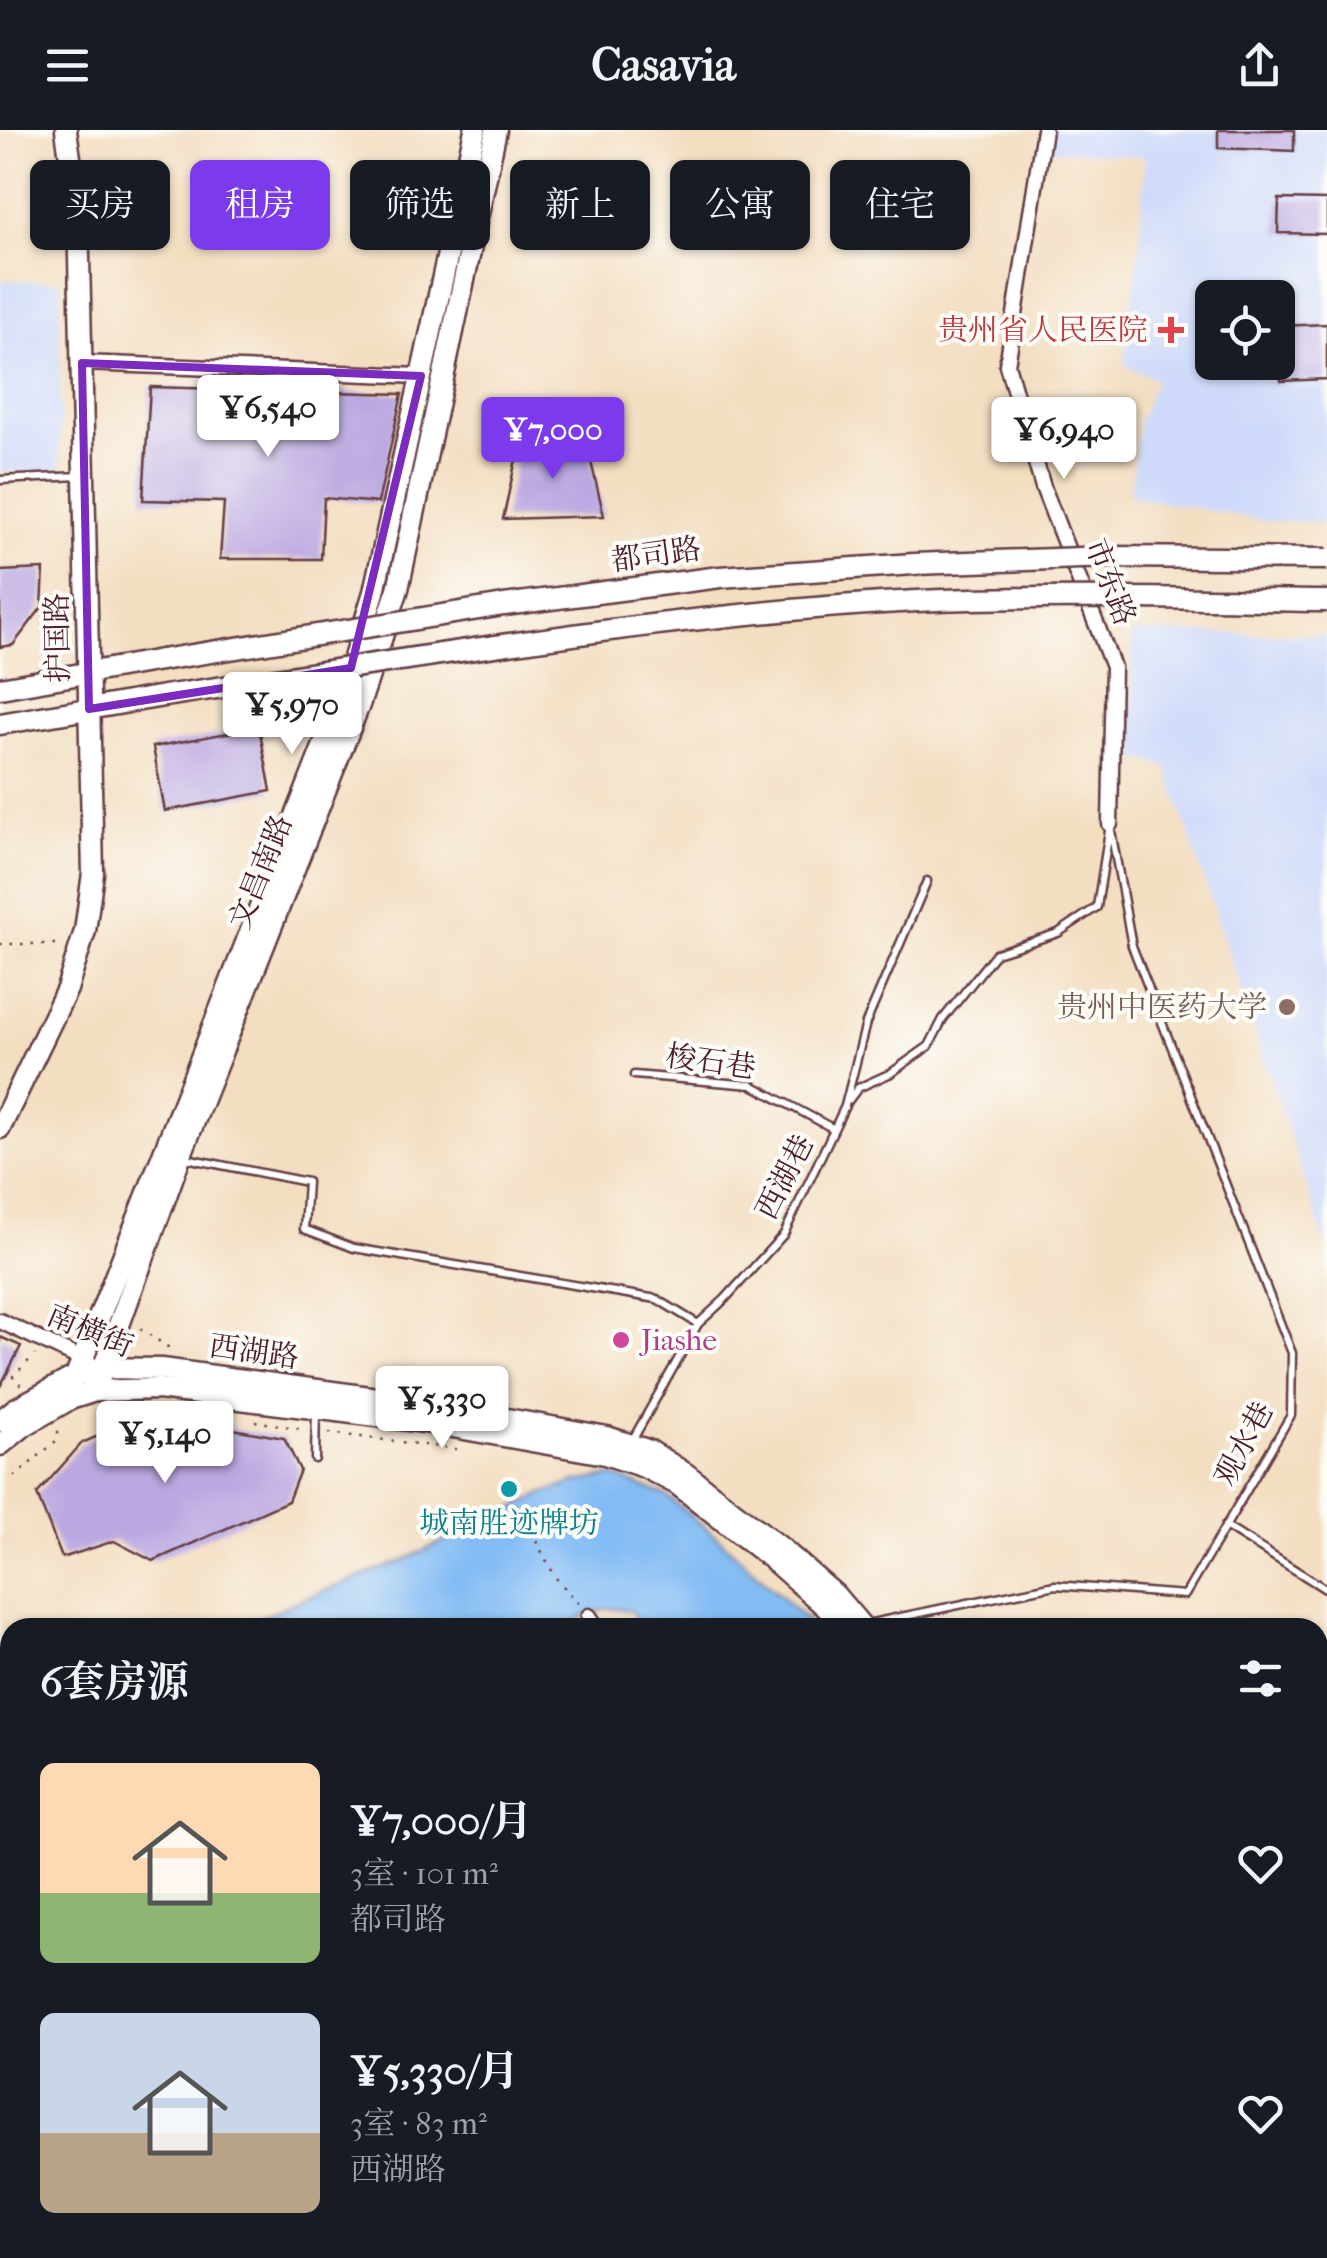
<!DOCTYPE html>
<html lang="zh">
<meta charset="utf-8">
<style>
:root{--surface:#171b24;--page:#242831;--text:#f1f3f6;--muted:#9ea1a6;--accent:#7c3aed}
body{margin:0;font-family:"IM FELL French Canon","Noto Serif SC",serif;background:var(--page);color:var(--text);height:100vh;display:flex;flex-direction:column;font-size:38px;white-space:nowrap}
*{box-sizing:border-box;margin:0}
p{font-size:32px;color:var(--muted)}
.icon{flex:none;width:55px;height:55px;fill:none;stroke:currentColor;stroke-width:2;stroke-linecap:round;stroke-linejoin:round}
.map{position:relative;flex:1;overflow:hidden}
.side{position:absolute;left:0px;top:1488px;width:1328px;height:642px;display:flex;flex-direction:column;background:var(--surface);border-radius:30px 30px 0 0;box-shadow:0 2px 8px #0004}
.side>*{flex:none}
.banner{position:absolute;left:30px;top:30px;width:1268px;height:90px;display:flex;gap:20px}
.fabs{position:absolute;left:1195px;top:150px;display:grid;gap:20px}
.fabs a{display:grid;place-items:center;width:100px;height:100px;border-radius:15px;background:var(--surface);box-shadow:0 2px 8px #0004;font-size:50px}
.price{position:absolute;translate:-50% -85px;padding:0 22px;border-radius:10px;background:#fff;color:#222;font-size:32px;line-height:65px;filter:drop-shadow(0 2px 5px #0008)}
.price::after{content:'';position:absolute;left:50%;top:60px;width:30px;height:22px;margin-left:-15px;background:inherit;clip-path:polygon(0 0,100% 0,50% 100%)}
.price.active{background:var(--accent);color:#fff}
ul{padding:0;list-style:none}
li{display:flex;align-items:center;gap:30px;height:250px;padding:0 40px}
li span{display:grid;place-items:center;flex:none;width:280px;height:200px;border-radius:15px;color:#555}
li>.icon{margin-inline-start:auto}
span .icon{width:120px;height:120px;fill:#fffc;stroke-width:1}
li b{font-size:42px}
h2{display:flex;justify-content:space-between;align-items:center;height:120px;padding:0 40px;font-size:42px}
.chip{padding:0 35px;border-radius:15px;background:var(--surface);box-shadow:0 2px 8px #0004;font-size:35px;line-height:90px}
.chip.active{background:var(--accent);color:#fff}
header{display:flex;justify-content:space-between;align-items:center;height:130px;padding:0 40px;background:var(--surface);font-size:45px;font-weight:700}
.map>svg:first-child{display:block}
</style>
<header><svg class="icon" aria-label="menu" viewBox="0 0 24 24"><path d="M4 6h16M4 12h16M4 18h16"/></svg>Casavia<svg class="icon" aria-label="share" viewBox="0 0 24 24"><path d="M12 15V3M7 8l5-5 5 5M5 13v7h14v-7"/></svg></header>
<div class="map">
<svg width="1327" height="2128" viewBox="0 0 1327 2128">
<rect width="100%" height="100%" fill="#fdfcf7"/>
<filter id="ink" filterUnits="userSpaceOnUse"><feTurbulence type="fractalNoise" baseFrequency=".01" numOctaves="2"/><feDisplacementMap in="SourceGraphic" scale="20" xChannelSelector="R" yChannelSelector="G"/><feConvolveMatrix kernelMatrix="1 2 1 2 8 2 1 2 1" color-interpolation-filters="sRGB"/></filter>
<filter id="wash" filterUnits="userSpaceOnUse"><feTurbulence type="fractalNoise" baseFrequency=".0048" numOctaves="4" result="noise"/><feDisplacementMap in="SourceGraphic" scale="40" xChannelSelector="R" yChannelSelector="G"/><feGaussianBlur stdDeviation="2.25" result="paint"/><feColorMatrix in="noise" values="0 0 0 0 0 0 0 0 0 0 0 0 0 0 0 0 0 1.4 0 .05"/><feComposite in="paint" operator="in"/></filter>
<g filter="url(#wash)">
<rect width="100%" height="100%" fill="#f3dec1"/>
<!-- built -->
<path fill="#cfdafa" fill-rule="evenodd" d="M1053 0H1327V393L1267 391 1130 366 1139 290 1156 250 1124 235 1139 119 1145 27 1052 20ZM1212 168H1278V232H1212Z
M0 150 60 152V340L0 342Z
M1132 502 1327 505V1118L1166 636 1131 627Z"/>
<!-- water -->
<path fill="#83bcf4" stroke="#666e90" stroke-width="2.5" d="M613 1346 666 1365 724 1413 814 1497H633L636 1491 631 1481 607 1478 558 1497 237 1498 293 1473 400 1432 543 1364 576 1352Z
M10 1600V1823L0 1827V1604Z
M852 2120H966V2128H851Z"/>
<g id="blocks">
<!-- building -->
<path fill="#bba8e1" d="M1218 0H1294V21L1218 18Z
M1279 69 1327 70V104L1278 103Z
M1327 194V249L1281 251 1279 196Z
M150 257 402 264 378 373 324 368 321 429H220L224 372 143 370Z
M520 311H586L604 386 503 389Z
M44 439 42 477 13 515 0 517V441Z
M259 597 271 661 165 681 153 617Z
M0 1207 21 1216 0 1257Z
M148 1284 284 1308 300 1340 288 1371 153 1431 114 1411 62 1428 37 1364 82 1313Z"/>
</g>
</g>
<g filter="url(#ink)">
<use href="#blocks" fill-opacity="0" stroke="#633c42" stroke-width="2.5"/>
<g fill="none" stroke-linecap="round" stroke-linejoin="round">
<!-- lane casing -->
<g stroke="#633c42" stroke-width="11">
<path id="lane" d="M0 350 79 346
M634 945 752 955 834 999
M849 970 858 958 891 943 929 916 943 889 996 823 1058 803 1097 777 1109 701
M186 1028 307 1052 304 1099 354 1118 657 1169 698 1194
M633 1309 698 1194 725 1169 784 1104 845 976 866 893 927 751
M315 1329 316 1280
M1225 1396 1327 1460
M867 1494 1055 1455 1185 1465 1291 1285 1292 1223 1132 816 1110 695
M0 1944 10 1939
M819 2128 820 2120"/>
</g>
<!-- street casing -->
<g stroke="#633c42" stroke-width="19">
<path id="street" d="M1044 0 1007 235 1043 357 1113 537 1110 694
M82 233 421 246
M0 1191 90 1233
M589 1486 597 1498
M1012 2120V2128"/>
</g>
<!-- secondary casing -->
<g stroke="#633c42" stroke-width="25">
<path id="secondary" d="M0 998 67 859 85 801 93 743 78 83 66 0
M76 1246 340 574 374 462 475 0
M95 1261 180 1027 359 575 398 459 496 0
M0 1291 15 1279 76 1246 103 1238 162 1239 429 1275 607 1307 650 1321 686 1344 781 1418 835 1465 863 1498
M0 1315 25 1295 70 1269 95 1261 158 1259 425 1292 605 1324 644 1337 677 1354 773 1430 826 1477 844 1498
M1318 1608 1327 1607
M1318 1626H1327
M0 2089 10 2118"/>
</g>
<!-- primary casing -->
<g stroke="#633c42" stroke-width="25">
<path id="primary" d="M0 558 161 530
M0 594 164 566"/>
</g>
<!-- path -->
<path stroke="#633c42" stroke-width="2.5" stroke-dasharray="2.5 8" stroke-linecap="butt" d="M0 814H58
M140 1199 171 1219
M59 1203 79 1185
M21 1255 13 1246 35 1225
M255 1291 301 1299
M329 1303 456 1319
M14 1347 55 1312 59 1299
M511 1365 556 1448 579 1474"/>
<!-- lane -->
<use href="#lane" stroke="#fff" stroke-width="6"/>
<!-- street -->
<use href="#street" stroke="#fff" stroke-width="14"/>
<!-- secondary -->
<use href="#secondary" stroke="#fff" stroke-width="20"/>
<!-- primary -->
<use href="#primary" stroke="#fff" stroke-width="20"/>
<!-- primary-bridge casing -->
<g stroke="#633c42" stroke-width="25" stroke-linecap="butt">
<path id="primary-bridge" d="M161 530 504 475 720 447 914 434 1109 427 1327 429
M164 566C414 529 665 484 917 471 1054 465 1191 469 1327 471"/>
</g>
<!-- primary-bridge -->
<use href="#primary-bridge" stroke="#fff" stroke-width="20"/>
</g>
</g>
<!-- marked area -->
<path fill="none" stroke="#7b2cbf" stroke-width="8" stroke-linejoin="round" d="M82 233 421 246 351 538 89 579Z"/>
<!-- markers -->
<path fill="#e0444e" stroke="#fdfcf7" stroke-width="4" d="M1166 185h10v10h10v10h-10v10h-10v-10h-10v-10h10z"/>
<circle fill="#8d6e63" stroke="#fdfcf7" stroke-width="4" cx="1287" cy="877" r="10"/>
<circle fill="#d1479c" stroke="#fdfcf7" stroke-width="4" cx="621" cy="1210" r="10"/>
<circle fill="#0f9aa8" stroke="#fdfcf7" stroke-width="4" cx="509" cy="1359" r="10"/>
<g text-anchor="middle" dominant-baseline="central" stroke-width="8" stroke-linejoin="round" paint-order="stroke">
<!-- health labels -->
<g font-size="30" fill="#be3a42" stroke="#fdfcf7" text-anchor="end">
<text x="1148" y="200">贵州省人民医院</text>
</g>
<!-- street labels -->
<g font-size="30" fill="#4a1f2b" stroke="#fdfcf7">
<text transform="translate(656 425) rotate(-8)">都司路</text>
<text transform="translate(1110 452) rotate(69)">市东路</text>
<text transform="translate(58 508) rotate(-91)">护国路</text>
<text transform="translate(261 742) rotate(-68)">文昌南路</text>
<text transform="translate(711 932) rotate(8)">梭石巷</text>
<text transform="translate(785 1047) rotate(-63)">西湖巷</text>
<text transform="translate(90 1201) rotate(23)">南横街</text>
<text transform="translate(254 1222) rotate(8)">西湖路</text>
<text transform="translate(1244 1314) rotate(-62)">观水巷</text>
</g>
<!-- education labels -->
<g font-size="30" fill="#785e54" stroke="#fdfcf7" text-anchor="end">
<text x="1267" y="877">贵州中医药大学</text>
</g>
<!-- hotel labels -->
<g font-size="30" fill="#b23c85" stroke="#fdfcf7" text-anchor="start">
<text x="641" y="1210">Jiashe</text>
</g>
<!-- culture labels -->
<g font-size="30" fill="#0d838f" stroke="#fdfcf7">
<text x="509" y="1393">城南胜迹牌坊</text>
</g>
</g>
</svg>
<div class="fabs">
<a><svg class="icon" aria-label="locate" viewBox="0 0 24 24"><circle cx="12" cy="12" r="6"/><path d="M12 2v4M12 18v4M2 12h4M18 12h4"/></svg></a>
</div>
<b class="price" style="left:268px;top:330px">¥6,540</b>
<b class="price active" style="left:553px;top:352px">¥7,000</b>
<b class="price" style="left:1064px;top:352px">¥6,940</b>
<b class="price" style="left:292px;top:627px">¥5,970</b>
<b class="price" style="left:442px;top:1321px">¥5,330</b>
<b class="price" style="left:165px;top:1356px">¥5,140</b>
<div class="banner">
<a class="chip">买房</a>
<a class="chip active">租房</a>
<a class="chip">筛选</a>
<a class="chip">新上</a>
<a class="chip">公寓</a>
<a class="chip">住宅</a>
</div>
<section class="side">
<h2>6套房源<svg class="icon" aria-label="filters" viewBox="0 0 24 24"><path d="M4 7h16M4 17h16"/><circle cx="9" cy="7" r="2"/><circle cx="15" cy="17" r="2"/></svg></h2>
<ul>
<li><span style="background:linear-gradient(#ffd9b3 65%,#8fb573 0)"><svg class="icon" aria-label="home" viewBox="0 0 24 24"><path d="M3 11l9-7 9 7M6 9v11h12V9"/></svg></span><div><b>¥7,000/月</b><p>3室 · 101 m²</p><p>都司路</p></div><svg class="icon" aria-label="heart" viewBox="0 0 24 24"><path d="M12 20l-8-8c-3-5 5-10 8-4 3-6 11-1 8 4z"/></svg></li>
<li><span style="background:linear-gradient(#c9d6e8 60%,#b9a48a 0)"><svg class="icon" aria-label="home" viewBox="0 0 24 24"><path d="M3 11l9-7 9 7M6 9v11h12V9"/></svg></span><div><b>¥5,330/月</b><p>3室 · 83 m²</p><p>西湖路</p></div><svg class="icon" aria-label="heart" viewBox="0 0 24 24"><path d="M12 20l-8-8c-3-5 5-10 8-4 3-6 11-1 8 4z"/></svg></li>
</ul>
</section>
</div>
